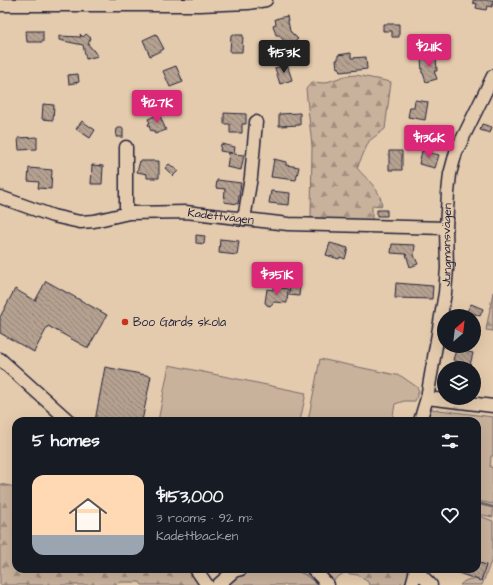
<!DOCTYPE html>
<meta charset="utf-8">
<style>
:root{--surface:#171b24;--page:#242831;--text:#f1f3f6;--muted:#9ea1a6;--line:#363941;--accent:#db2777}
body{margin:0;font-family:"Architects Daughter",sans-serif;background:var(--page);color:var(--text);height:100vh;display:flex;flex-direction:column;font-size:15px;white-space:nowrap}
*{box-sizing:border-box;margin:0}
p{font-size:13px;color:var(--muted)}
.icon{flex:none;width:22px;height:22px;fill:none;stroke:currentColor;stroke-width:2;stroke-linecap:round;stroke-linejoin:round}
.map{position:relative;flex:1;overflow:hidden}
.sheet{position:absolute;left:12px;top:417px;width:469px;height:156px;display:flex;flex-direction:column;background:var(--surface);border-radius:12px;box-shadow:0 4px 16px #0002}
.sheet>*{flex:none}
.needle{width:26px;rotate:28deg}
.tools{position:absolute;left:437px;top:309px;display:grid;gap:8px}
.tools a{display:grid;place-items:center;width:44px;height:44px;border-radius:50%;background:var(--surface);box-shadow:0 4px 16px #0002;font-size:20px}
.price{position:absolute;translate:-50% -34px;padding:0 9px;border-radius:4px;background:var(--accent);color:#fff;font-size:13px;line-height:26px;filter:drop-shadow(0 1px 2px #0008)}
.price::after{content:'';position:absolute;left:50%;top:24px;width:12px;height:9px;margin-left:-6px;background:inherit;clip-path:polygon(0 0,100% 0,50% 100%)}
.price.active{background:#222;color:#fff}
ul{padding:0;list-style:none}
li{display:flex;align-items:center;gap:12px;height:100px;padding:0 20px}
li+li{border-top:1px solid var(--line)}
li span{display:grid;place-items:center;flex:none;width:112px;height:80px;border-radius:12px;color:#555}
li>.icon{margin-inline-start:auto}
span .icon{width:48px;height:48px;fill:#fffc;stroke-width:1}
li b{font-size:17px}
h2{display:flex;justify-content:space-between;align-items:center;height:48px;padding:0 20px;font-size:17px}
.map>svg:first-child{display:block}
</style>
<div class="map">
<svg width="493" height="585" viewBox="0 0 493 585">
<defs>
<pattern id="forest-firs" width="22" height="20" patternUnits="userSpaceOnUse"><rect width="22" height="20" fill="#c9b29c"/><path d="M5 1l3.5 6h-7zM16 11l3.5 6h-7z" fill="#a39080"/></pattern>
<pattern id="building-back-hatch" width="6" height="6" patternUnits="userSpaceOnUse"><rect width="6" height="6" fill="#b5a190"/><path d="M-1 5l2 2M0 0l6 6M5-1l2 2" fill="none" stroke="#938377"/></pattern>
</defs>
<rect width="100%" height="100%" fill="#e5cbad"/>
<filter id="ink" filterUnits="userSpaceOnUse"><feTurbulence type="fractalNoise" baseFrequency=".025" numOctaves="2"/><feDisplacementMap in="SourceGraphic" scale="8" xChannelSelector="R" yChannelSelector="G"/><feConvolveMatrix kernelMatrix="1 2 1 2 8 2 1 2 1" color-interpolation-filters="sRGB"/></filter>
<g filter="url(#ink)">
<!-- grass -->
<path fill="#c9b29c" stroke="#766a6c" d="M320 359 401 376 417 387 419 391 415 401H404L395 404 392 421H308Z
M169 365 306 393 300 421H158Z
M431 409 493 417V456H491L490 467 493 468V504L477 501V421H423L428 410Z
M477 504 493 508V517L477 514Z
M477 515 493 521V556L482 585H460C467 578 472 578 481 581L486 565 477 562Z
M279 569C298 569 304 573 318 585H228L233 577 244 571Z"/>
<!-- forest -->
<path fill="url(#forest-firs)" stroke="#766a6c" d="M356 75 391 82 385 129 369 141 357 168C367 180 381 189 382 206L372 205V220L311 218 312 146 306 89 312 82 324 83 345 76Z
M493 292V331L486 330Z
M0 484 16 487V569H189L200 585H142L140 582H120L115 585H0Z
M292 569H408L411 573 408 585H369L368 582 358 575 344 573 332 581 330 585H318L306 575Z"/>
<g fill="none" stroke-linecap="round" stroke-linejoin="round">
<!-- stream -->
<path stroke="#6f6568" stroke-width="2.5" d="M477 503 493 507"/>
</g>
<!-- building -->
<path fill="url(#building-back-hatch)" stroke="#22223b" d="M473 0H493L492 7 487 6 486 10 476 8 477 4 473 3Z
M287 16 290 31 298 39 289 47 279 35H276L273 25 276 24 275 19Z
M383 24H399V37H392V31H383Z
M26 31H43V42H27Z
M80 34 83 37 86 34 91 38 88 44 98 56 86 59 83 45 59 40V36L81 37Z
M156 34 164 49 150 56 143 40Z
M231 35H243L242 52H230Z
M351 53V58L366 57 367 69 340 72 339 67 337 68 336 60H338V55Z
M436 56 437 71H434L437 79 426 82 423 73H422L421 58Z
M287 64 292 80 280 84 275 68Z
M176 66 183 82 170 87 163 71Z
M78 74 79 82 69 84 68 75Z
M415 100 428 102 425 120 408 117 410 107H414Z
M43 104 54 105 53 120 42 119Z
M224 113 246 114V124H242V133H230V124H224Z
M300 113V125L279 126V114Z
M159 114 166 130 155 134 153 130 151 131 148 124 150 123 148 119Z
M82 121 95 130 90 138 76 129Z
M482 124 492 127 490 133 480 130Z
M117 128H123V137H116Z
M37 137V149L19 150 18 138Z
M221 144 235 147 234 154 244 155 241 170 227 167 229 153H232L220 151Z
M389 151H402V170H389Z
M422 151 439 155 435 168 419 164Z
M274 159 286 162V165L299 167 296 180 271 177Z
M140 161H159V178H147V174L137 172Z
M169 164 178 171 173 176 165 168Z
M92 165 103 166 102 184H91Z
M29 168 52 170 51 189 38 188 39 182 28 181Z
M217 180 241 183 238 204 224 202 225 189 216 188Z
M271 191 290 193 289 205 269 203Z
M377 210H387V216H377Z
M196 235 205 236 204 244 196 243Z
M220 239 239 241 237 255 219 253Z
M330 243 348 248 345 259 340 257 339 259 326 255Z
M392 244 415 245 414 255 418 264 410 267 406 254 391 253Z
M46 281 107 315 88 348 48 326 34 352 0 333V317L15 289 35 301Z
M396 283 433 286 432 299 395 298Z
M290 285 300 286 299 296 289 295Z
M274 287 288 289 287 303 274 302 270 306 267 305 265 303 267 289 273 290Z
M471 304 483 309 480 316 467 311Z
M460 347 468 349V352L473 353 470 365 465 364 464 366 458 365 459 362 453 360 456 350 459 351Z
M105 367 151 376 142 421H95Z
M477 562 486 565 481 581 450 570 477 569Z"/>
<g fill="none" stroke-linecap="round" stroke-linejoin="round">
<!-- minor casing -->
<g stroke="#22223b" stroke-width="15">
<g id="minor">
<path d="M0 5H200L248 3 266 0"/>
<path d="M126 147V213"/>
<path id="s1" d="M0 197 53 216 80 222 94 221 129 213 186 212 288 224 446 228"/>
<path d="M244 219 251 177 256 122"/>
<path d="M0 359 69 421"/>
<path d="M427 398 493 406"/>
<path id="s2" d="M420 421 427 398 445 293 447 268 446 228 448 193 450 174 456 152 493 76"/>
<path d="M196 569 207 585"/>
<path d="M313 569 328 585"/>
<path d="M415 569 431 585"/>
<path d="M218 585 234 571 241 569"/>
<path d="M412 585 416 570"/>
</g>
</g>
<!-- minor -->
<use href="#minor" stroke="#e5cbad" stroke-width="12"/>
</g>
</g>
<!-- markers -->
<circle fill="#c8321e" stroke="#e5cbad" stroke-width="1.5" cx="125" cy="322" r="4"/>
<g text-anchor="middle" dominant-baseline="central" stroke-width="3" stroke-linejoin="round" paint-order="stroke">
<!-- street labels -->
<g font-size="12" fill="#22223b" stroke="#e5cbad">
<text stroke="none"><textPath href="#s1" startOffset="226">Kadettvägen</textPath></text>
<text stroke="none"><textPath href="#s2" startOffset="179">Jungmansvägen</textPath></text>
</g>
<!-- poi labels -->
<g font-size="12" fill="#22223b" stroke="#e5cbad" text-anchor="start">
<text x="133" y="322">Boo Gårds skola</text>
</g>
</g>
</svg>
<div class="tools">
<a><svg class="needle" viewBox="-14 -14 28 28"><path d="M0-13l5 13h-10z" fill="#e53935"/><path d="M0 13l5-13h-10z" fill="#9ea1a6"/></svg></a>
<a><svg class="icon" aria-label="layers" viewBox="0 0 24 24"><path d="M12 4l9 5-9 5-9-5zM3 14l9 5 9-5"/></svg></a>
</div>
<b class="price" style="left:429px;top:68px">$211K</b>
<b class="price active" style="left:284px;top:74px">$153K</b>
<b class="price" style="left:157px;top:124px">$127K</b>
<b class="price" style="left:429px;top:159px">$136K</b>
<b class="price" style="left:277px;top:296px">$351K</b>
<section class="sheet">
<h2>5 homes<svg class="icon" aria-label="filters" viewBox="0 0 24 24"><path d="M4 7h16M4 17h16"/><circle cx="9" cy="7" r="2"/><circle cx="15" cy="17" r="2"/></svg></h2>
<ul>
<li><span style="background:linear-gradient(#ffd9b3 75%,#9aa5b1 0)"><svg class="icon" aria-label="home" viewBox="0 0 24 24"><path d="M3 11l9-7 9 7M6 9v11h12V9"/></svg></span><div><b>$153,000</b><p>3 rooms · 92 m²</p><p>Kadettbacken</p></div><svg class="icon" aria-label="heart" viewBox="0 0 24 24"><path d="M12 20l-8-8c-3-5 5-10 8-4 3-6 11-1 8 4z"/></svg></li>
</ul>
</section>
</div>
